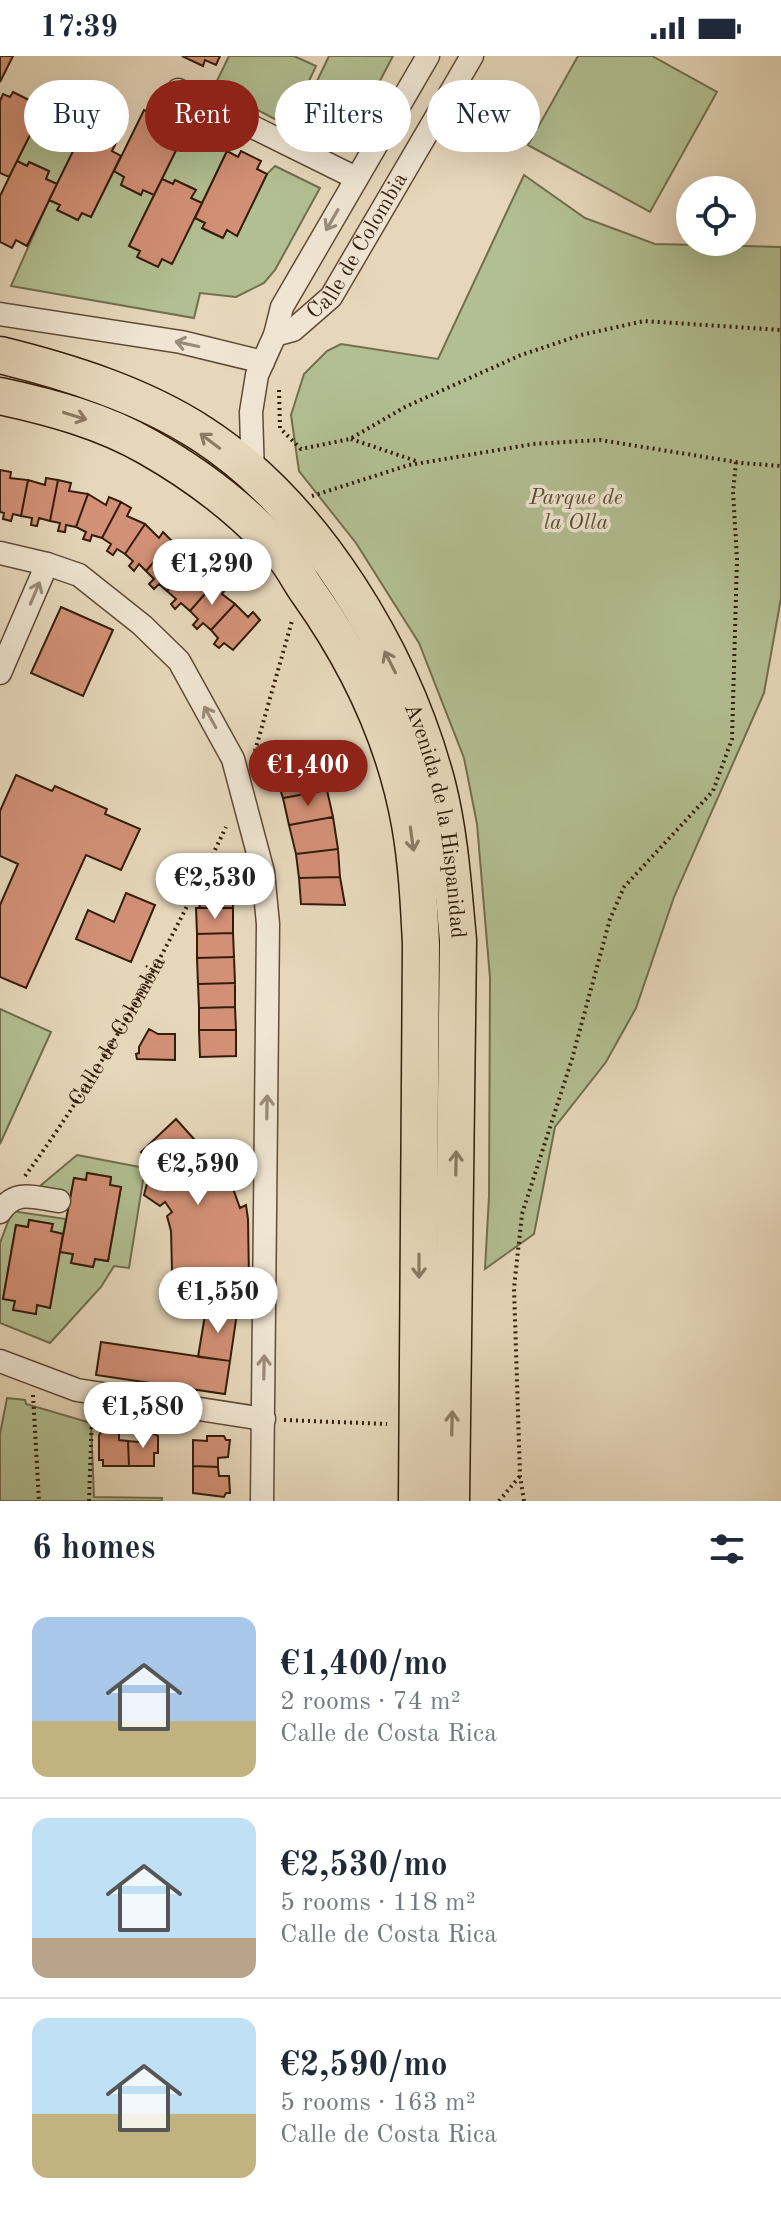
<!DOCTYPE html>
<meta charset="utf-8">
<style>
:root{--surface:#fff;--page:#f2f2f3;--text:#1f2937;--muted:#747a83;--line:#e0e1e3;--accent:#8f2418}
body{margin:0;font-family:"Old Standard TT",serif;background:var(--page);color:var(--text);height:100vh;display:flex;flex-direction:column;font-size:30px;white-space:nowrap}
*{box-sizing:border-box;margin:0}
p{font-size:26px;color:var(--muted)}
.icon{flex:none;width:44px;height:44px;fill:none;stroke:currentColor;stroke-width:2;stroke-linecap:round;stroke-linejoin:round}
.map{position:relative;height:1445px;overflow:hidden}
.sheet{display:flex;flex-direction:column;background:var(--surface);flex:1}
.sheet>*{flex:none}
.top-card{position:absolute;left:24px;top:24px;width:734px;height:72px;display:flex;gap:16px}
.controls{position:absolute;left:676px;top:120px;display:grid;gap:16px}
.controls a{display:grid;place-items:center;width:80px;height:80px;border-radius:50%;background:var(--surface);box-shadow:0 8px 32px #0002;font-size:40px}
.price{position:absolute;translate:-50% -68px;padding:0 18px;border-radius:28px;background:#fff;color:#222;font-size:26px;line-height:52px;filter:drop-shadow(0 2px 4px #0008)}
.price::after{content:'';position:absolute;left:50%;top:48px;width:24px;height:18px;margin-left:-12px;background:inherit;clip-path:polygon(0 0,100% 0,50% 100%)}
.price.active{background:var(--accent);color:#fff}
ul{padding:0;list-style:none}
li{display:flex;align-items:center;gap:24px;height:200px;padding:0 32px}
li+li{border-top:2px solid var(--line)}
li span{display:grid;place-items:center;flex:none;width:224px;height:160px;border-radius:16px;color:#555}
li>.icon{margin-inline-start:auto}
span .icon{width:96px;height:96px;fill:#fffc;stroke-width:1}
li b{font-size:34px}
h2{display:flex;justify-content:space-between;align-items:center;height:96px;padding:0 32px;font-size:34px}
.chip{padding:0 28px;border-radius:36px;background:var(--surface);box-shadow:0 8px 32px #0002;font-size:28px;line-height:72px}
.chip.active{background:var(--accent);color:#fff}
.status{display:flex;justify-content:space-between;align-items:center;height:56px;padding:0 40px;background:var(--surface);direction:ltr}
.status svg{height:22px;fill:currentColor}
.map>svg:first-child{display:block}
</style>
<div class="status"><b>17:39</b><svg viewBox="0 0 49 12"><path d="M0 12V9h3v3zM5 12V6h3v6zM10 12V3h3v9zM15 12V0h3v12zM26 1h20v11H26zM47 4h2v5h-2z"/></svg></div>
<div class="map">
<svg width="781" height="1445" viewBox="0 0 781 1445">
<rect width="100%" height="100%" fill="#e6d7ba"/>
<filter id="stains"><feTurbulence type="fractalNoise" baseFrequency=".0025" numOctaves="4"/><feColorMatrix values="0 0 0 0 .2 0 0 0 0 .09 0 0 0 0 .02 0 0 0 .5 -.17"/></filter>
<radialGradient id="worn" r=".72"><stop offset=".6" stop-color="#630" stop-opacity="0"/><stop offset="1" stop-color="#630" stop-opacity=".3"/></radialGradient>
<!-- green -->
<path fill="#b2bf92" stroke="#726e4e" stroke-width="2" d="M229 0H294L316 10 288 70 214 31Z
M329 0H393L353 76 304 52Z
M578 0H652L717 36 650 156 528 89Z
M40 59 82 77 57 128 46 123 49 115 30 106 27 110 17 105Z
M187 72 227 95 202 147 191 142 195 133 175 124 173 128 162 123Z
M275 110 320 132 275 214 264 227 236 241 200 237 194 262 11 230 49 144 60 149 58 154 77 164 82 157 91 161 114 115 124 121 121 129 141 138 143 134 154 139 129 190 162 203 195 162 205 167 203 173 222 182 227 174 237 179 267 118Z
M524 119 585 162 655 188 781 191V542L764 637 674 841 636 952 606 1006 555 1071 534 1178 485 1213 489 1140 490 922 477 768 464 702 419 587 356 487 299 415 291 359 304 318 327 295 341 288 438 303Z
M0 953 51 976 0 1088Z
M77 1099 145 1112 129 1212 114 1210 101 1231 50 1287 0 1267V1187L12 1155 66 1163 63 1178 51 1175 52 1168 30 1164 28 1171 16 1170 3 1243 15 1245 35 1257 37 1249 50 1251 60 1196 73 1198 71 1207 93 1211 95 1203 108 1205 121 1131 110 1129 111 1121 88 1117 86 1124 74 1122 70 1143 41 1137 40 1130Z
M7 1342 25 1344 26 1348 91 1367 94 1441 162 1442V1445H0V1378Z"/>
<!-- building -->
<path fill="#d29076" stroke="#331d0a" stroke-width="2" d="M0 0H13L0 26Z
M182 0H220L216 9 205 4 203 10Z
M13 36 33 46 29 54 40 59 9 121 0 117V45L3 38 10 41Z
M158 52 179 62 176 67 187 72 154 139 143 134 141 139 121 129 124 121 114 115 144 54 155 59Z
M82 77 93 82 95 77 116 87 112 95 121 100 91 161 82 157 78 164 57 154 60 149 49 144Z
M227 95 238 101 241 95 261 105 257 113 267 118 237 180 227 174 223 182 202 172 205 167 195 162Z
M17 105 27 110 29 106 49 115 46 123 57 128 27 190 16 184 12 192 0 186V140Z
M162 123 173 128 175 124 196 134 191 142 202 147 172 208 162 203 158 211 137 201 140 195 129 190Z
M0 414 11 416 10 422 28 424 21 460 13 458 11 465 3 463 4 457 0 456Z
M46 422 58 424 50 465 39 462 37 470 31 469 32 462 21 460 28 424 45 429Z
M58 424 71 427 69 435 88 438 76 471 66 469 65 476 58 475 60 467 50 465Z
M88 438 106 449 109 441 121 446 102 482 92 479 90 485 83 483 86 476 76 471Z
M121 446 131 452 127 460 145 468 125 498 117 493 113 499 107 495 111 488 102 482Z
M145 468 159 482 163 476 172 485 146 515 139 508 134 515 129 510 133 505 125 498Z
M172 485 181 493 177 498 191 509 167 535 159 528 154 533 149 528 154 523 146 515Z
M191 509 203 521 208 517 217 524 190 555 181 547 175 553 171 548 176 543 167 535Z
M217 524 226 533 222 538 235 548 211 574 203 567 197 573 193 569 198 563 190 555Z
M235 548 248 561 253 556 260 564 233 594 224 587 219 592 214 588 218 582 211 574Z
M61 551 113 574 83 640 31 617Z
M319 705 327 734 283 742 275 718Z
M16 719 52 735 55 730 107 753 105 758 140 773 121 814 86 799 26 932 0 921V849L18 808 0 800V755Z
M327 734 333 761 289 769 283 742Z
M333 761 338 793 296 798 289 769Z
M338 793 340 821 299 822 296 798Z
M216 817 224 823H232L233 836 229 842 233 844V852H200L199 846Z
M340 821 345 849 301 848 299 822Z
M126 837 155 849 131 906 76 883 88 854 114 866Z
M196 852H233V877L197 878Z
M233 877 234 901 197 902V878Z
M234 901 235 927 198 928 197 902Z
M235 927V951L199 952 198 928Z
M235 951 236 974H199V952Z
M149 973 158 978H175V1004L137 1003 136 998 139 997V991Z
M199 974H236V1000L200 1001Z
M176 1063 219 1111 231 1127 240 1152 246 1149 248 1163 249 1223 214 1222V1215H172L171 1175 167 1160 172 1156 165 1146 160 1150 144 1139 152 1109 141 1096Z
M87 1117 111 1121 110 1129 121 1131 108 1205 95 1203 93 1211 71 1207 73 1198 60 1196 74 1122 86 1124Z
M29 1164 53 1168 51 1175 63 1178 50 1252 37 1249 36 1258 13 1254 15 1245 3 1243 16 1169 28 1171Z
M206 1253 237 1257 230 1305 198 1301Z
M101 1286 230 1305 225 1338 96 1319Z
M102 1373H107V1376L119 1375V1384L128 1385 129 1410H103V1404H99V1380Z
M150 1374H154V1378L158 1380V1397H154V1410H129L128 1385 139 1386 138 1375 150 1376Z
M207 1380H224L226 1384H230L228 1401 218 1402V1411L193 1410V1384L207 1385Z
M193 1410 218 1411 219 1420H229L230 1437H226L224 1441 193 1437Z"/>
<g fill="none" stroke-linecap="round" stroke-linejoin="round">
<!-- street casing -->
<g stroke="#604c36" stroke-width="25">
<g id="street">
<path d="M178 34 356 122"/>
<path d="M0 258 181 286 263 306"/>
<path id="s2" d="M275 279 293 274 331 241 472 0"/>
<path d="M253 419 251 356 257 319 275 279 282 251 428 0"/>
<path d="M0 497 47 508 79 519 142 569 179 605 233 703 263 816 268 868 262 1445"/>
<path d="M0 617 47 508"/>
<path d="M0 1156C16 1132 35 1142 59 1145"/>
<path d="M0 1305 77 1334 264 1363"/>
</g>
</g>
<!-- primary casing -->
<g stroke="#331d0a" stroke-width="39">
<g id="primary">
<path id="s3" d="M0 299C69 316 142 339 202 378 316 452 403 599 437 728 450 779 453 832 458 884L451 1445"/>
<path d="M0 340C51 351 103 365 148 391 199 420 247 457 285 501 294 512 300 525 308 536 357 605 395 684 410 768 417 807 419 848 421 888L417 1445"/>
</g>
</g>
<!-- path -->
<g stroke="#331d0a" stroke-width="4" stroke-dasharray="2 4" stroke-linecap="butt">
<path d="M279 334 280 372 301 393 350 383 405 351 521 299 581 279 644 265 781 274"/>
<path d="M351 383 419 406"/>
<path d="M312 440 409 409 533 388 600 384 742 407 781 410"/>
<path d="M255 695 292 565"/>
<path id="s1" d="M25 1120C105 1011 168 892 226 771"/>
<path d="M33 1339 39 1445"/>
<path d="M284 1364 387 1368"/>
<path d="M89 1445 92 1359"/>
<path d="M499 1445 520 1420"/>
<path d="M524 1445 520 1420 514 1232 522 1158 572 1003 610 863 624 831 713 735 732 683 737 503 733 436 736 406"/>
</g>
<!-- street -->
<use href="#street" stroke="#efe5d2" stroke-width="22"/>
<!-- primary -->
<use href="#primary" stroke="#e6d7ba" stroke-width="36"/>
</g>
<!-- one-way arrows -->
<defs><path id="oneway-shaft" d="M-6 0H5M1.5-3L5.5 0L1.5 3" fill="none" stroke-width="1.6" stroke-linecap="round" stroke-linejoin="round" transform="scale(2)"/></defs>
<g stroke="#9a8b78">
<use href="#oneway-shaft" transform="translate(332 164) rotate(120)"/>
<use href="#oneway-shaft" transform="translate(187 288) rotate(-168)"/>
<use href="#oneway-shaft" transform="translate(35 537) rotate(-67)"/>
<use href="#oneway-shaft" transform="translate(210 661) rotate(-119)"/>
<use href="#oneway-shaft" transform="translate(267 1051) rotate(-89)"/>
<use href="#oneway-shaft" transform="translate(264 1311) rotate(-89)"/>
</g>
<g stroke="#8c7a62">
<use href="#oneway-shaft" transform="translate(75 360) rotate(17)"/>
<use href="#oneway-shaft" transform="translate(210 385) rotate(-143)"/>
<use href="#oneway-shaft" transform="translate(390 606) rotate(-117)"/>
<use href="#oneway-shaft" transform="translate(412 783) rotate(82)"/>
<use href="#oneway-shaft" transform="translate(456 1107) rotate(-89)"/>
<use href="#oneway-shaft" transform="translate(419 1210) rotate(90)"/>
<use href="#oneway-shaft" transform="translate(452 1367) rotate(-89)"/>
</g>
<g text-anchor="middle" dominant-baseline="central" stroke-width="7" stroke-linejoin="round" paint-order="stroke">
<!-- street labels -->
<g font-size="22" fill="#331d0a" stroke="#efe5d2">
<text stroke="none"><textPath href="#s2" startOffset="126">Calle de Colombia</textPath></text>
<text stroke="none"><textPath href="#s3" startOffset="684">Avenida de la Hispanidad</textPath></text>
<text stroke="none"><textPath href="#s1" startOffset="172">Calle de Colombia</textPath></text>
</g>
<!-- park labels -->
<g font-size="22" font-style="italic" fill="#594e33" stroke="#efe5d2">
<text x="576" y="442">Parque de<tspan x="576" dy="25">la Olla</tspan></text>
</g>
</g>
<rect width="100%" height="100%" filter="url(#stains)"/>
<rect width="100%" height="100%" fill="url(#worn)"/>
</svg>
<div class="controls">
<a><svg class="icon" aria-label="locate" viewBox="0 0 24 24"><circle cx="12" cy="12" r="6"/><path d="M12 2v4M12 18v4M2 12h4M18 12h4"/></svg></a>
</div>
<b class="price" style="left:212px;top:551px">€1,290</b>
<b class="price active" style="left:308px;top:752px">€1,400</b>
<b class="price" style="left:215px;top:865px">€2,530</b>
<b class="price" style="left:198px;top:1151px">€2,590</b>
<b class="price" style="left:218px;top:1279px">€1,550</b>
<b class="price" style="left:143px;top:1394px">€1,580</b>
<div class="top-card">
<a class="chip">Buy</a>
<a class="chip active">Rent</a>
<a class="chip">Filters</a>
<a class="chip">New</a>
</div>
</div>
<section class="sheet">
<h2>6 homes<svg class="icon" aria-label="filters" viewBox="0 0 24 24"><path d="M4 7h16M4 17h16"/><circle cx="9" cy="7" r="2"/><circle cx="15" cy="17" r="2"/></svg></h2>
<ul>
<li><span style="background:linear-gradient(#a9c7e8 65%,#c2b280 0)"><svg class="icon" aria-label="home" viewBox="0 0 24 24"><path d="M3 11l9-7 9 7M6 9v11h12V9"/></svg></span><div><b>€1,400/mo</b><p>2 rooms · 74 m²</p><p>Calle de Costa Rica</p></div></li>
<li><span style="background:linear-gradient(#bfe0f5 75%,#b9a48a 0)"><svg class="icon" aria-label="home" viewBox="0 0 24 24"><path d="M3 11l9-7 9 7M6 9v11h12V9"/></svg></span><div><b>€2,530/mo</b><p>5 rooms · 118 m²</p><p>Calle de Costa Rica</p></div></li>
<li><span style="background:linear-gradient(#bfe0f5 60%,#c2b280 0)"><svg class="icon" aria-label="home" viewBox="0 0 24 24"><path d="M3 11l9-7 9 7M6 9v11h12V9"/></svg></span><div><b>€2,590/mo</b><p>5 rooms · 163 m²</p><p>Calle de Costa Rica</p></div></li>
</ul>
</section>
